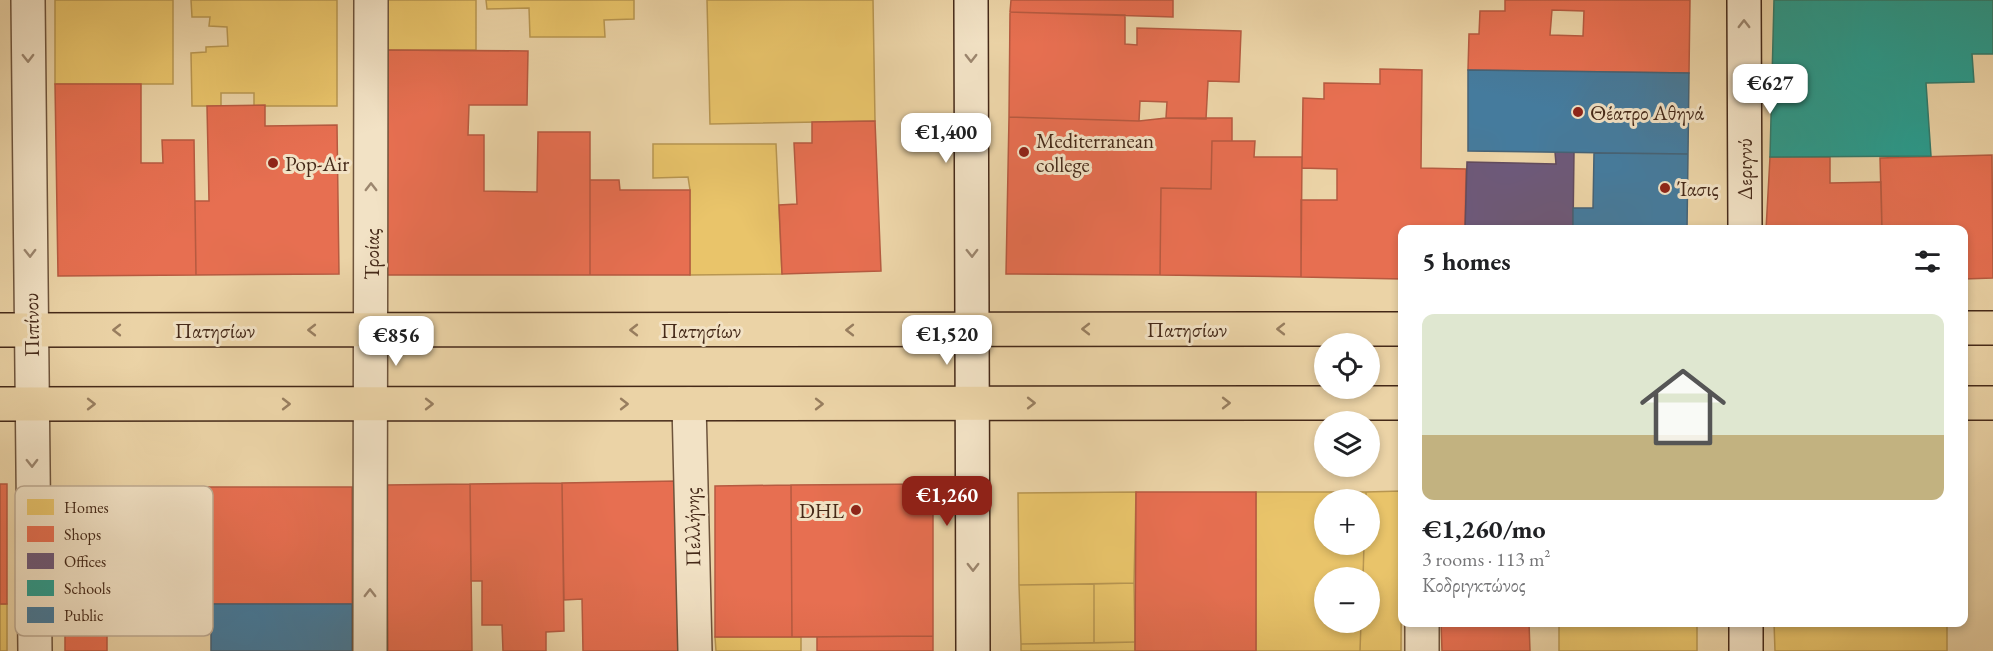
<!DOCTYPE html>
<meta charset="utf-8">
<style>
:root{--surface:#fff;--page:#f2f2f2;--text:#202124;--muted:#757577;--line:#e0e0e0;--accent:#8f2418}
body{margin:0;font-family:"EB Garamond",serif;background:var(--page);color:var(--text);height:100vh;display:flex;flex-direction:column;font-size:22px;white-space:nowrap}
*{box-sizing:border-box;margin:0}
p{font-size:20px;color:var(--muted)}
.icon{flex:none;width:33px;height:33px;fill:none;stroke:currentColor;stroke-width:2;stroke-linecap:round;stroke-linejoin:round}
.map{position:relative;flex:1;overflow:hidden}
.sheet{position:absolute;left:1398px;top:225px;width:570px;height:402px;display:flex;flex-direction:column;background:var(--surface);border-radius:12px;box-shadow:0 3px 9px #0003}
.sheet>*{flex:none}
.fabs{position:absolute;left:1314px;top:333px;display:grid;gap:12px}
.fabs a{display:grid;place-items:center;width:66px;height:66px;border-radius:50%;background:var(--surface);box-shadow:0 3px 9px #0003;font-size:30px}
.price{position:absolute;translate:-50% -51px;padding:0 14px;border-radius:12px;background:#fff;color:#222;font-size:20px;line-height:39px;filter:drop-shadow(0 2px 3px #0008)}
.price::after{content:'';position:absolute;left:50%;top:36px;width:18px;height:14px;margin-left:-9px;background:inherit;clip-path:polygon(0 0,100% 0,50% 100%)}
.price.selected{background:var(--accent);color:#fff}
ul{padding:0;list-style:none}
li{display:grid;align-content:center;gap:12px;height:318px;padding:0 24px}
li+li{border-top:2px solid var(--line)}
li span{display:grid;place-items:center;height:186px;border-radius:12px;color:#555}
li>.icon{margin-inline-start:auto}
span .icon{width:108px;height:108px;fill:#fffc;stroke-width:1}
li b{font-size:26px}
h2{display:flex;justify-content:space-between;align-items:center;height:72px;padding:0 24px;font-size:26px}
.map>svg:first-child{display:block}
</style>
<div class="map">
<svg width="1993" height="651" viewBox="0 0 1993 651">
<rect width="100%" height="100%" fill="#ebd3a6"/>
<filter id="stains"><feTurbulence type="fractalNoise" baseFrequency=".00333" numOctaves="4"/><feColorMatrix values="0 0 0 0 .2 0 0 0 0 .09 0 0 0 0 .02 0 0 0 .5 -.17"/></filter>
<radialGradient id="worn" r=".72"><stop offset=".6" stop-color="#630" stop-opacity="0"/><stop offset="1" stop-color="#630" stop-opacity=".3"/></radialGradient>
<!-- homes -->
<path fill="#e9c46a" stroke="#b89651" stroke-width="1.5" d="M55 0H173V84H55Z
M191 0H337V106H254V93H221V106H192L191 53 206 52V47L228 46 227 27 209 26 210 17H192Z
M384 0H476V50H384Z
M486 0H634V19L604 20 605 37H530L529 8 487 9Z
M707 0H873L875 121 710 124Z
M653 144H776L782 274 690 275V190L688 177 653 178Z
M1402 491 1401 651H1360L1361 622H1370V578H1363L1364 544H1370V500H1366V492Z
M1136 492 1134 583 1019 585 1018 493Z
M1256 492H1366V500H1324V544H1364L1363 578H1324V622H1361L1360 651H1256Z
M1134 583 1135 642 1094 643V584Z
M1094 584V643L1021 644 1019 585Z
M0 604H7V651H0Z
M1697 622V651H1559V623L1548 622Z
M1774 622H1947V651H1775Z
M715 637H801V651H716Z
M1135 642V651H1021V644Z"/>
<!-- shops -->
<path fill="#e76f51" stroke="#b65a40" stroke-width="1.5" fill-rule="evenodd" d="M1011 0H1173V17L1010 12Z
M1505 0H1690L1689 73 1468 70 1469 34H1479L1480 11H1505ZM1552 10 1584 11 1583 36 1550 35Z
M1010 12 1125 15V44L1137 45V28L1241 31 1239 82 1208 81 1206 119 1166 118 1167 102 1140 101 1139 121 1009 117Z
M384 50 528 51 527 105H469L468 135H484V191L537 192 538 132H590V275H382Z
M1380 69 1422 70 1421 168 1466 169 1465 230H1402V279L1301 277V200H1337V169L1302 168 1303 98 1324 99V83L1380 84Z
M55 84H141V163H163L162 140H194L196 275 58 276Z
M265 105V126L337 125 339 274 196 275 195 201H209L207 106Z
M1009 117 1139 121 1166 118H1232V141H1212L1211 189 1161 188 1160 275 1006 274Z
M875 121 881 271 782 274 779 205 797 204 794 143H812V122Z
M1212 141H1255L1254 157H1302L1301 277 1160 275 1161 188 1211 189Z
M1992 155 1993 278 1964 279V230H1882L1880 158Z
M1770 157H1830V183L1881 182 1882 230H1766Z
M590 180H619L620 190H690V275H590Z
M677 481 679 651H583L582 599 564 600 562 483Z
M562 483 564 631 546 632V651H503L502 625H482V581H471L470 484Z
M0 484H7V604H0Z
M470 484 472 651H388L386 485Z
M933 484V636L792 637 791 485Z
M791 485 792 637H715V486Z
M65 487H155V574H118L119 605H107V651H65Z
M155 487H352V604H155Z
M1136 492H1256V651H1135Z
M1441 622H1529L1530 651H1442Z
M933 636V651H817V637Z"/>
<!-- offices -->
<path fill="#6d597a" stroke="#614b5d" stroke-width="1.5" d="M1555 152H1574L1573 230H1465L1467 162 1556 164Z"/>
<!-- schools -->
<path fill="#2a9d8f" stroke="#327a6b" stroke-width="1.5" d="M1774 0H1993V54H1972L1974 82 1926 83 1931 156 1770 157Z"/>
<!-- public -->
<path fill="#457b9d" stroke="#456275" stroke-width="1.5" d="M1468 70 1689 73 1688 154 1468 151Z
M1594 153 1688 154 1687 230H1573V208H1593Z
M211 604H352V651H211Z"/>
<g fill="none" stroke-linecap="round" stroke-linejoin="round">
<!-- pedestrian casing -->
<g stroke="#6e543c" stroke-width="36">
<path id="pedestrian" d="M689 404 695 651"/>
</g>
<!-- minor casing -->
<g stroke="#6e543c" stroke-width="36">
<path id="minor" d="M1422 622V651
M370 651 371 0"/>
</g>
<!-- tertiary casing -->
<g stroke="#6e543c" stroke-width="36">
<path id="tertiary" d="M28 0 35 651"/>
</g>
<!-- secondary casing -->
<g stroke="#452918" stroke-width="36">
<path id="secondary" d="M971 0 973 651
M1744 0 1745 230
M1746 622V651"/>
</g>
<!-- primary casing -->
<g stroke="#452918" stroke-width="36">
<path id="primary" d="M1964 328H1993
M0 330 1402 329
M1964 403H1993
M0 404 1402 403"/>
</g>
<!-- pedestrian -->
<use href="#pedestrian" stroke="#f2e2c5" stroke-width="33"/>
<!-- minor -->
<use href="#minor" stroke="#f2e2c5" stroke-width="33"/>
<!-- tertiary -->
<use href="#tertiary" stroke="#f2e2c5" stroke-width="33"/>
<!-- secondary -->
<use href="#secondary" stroke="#f2e2c5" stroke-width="33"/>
<!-- primary -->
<use href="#primary" stroke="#ebd3a6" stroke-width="33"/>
</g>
<!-- one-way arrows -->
<defs><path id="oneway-chevron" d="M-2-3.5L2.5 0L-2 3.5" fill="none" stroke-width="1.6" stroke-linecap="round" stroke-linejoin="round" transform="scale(1.5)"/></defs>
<g stroke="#9c866e">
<use href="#oneway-chevron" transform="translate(1744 24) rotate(-90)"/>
<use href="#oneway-chevron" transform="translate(28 58) rotate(89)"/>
<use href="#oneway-chevron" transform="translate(971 58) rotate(90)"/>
<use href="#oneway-chevron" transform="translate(371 187) rotate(-90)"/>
<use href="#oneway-chevron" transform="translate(30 253) rotate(89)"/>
<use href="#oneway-chevron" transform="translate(972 253) rotate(89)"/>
<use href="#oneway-chevron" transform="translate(32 463) rotate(89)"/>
<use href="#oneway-chevron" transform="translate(973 567) rotate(90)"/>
<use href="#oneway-chevron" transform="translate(370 593) rotate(-90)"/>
</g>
<g stroke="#987e5f">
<use href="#oneway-chevron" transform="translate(1086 329) rotate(180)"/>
<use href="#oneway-chevron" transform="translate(1281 329) rotate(180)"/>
<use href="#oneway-chevron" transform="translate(117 330) rotate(-180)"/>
<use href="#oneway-chevron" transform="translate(312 330) rotate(180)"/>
<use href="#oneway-chevron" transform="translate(634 330) rotate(180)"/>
<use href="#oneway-chevron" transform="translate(850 330) rotate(180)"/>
<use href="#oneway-chevron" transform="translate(1031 403)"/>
<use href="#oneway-chevron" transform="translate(1226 403)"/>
<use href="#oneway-chevron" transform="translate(91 404)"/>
<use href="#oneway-chevron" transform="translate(286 404)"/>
<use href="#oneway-chevron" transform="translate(429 404)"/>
<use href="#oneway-chevron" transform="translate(624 404)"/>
<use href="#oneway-chevron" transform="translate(819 404)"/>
</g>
<!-- markers -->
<g fill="#8f2418" stroke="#f2e2c5" stroke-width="2">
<circle cx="1578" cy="112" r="6"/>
<circle cx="1024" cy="152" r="6"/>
<circle cx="273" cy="163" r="6"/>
<circle cx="1665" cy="188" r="6"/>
<circle cx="856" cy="510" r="6"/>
</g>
<g text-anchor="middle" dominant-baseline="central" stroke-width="6" stroke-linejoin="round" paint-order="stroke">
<!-- poi labels -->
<g font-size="21" fill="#452918" stroke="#f2e2c5" text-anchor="start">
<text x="1590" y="112">Θέατρο Αθηνά</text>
<text x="1036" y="140">Mediterranean<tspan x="1036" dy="24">college</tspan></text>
<text x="285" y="163">Pop-Air</text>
<text x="1677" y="188">Ίασις</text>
<text x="844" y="510" text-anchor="end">DHL</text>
</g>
<!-- street labels -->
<g font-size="21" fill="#452918" stroke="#f2e2c5">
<text transform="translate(1744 169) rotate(-90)">Δεριγνύ</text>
<text transform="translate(371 254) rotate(-90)">Τροίας</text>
<text transform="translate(31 325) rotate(-91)">Πιπίνου</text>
<text x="1187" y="329">Πατησίων</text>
<text x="215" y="330">Πατησίων</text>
<text x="701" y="330">Πατησίων</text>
<text transform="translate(692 527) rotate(-91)">Πελλήνης</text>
</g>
</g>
<!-- legend -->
<rect x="15" y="486" width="198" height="150" rx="9" fill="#f2e2c5" stroke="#beaa91" stroke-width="1.5"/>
<rect x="27" y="499" width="27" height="16" fill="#e9c46a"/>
<rect x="27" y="526" width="27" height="16" fill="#e76f51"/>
<rect x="27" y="553" width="27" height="16" fill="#6d597a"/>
<rect x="27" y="580" width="27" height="16" fill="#2a9d8f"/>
<rect x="27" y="607" width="27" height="16" fill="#457b9d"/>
<g font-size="16" fill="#452918">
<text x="64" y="513">Homes</text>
<text x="64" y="540">Shops</text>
<text x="64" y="567">Offices</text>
<text x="64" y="594">Schools</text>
<text x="64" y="621">Public</text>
</g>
<rect width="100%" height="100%" filter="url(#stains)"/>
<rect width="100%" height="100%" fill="url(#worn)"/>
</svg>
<div class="fabs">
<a><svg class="icon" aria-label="locate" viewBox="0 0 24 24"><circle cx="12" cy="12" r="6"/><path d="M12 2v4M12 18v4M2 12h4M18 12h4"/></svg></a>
<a><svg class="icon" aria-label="layers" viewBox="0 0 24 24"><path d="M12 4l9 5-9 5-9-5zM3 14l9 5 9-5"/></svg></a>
<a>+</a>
<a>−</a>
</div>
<b class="price" style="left:1770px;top:115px">€627</b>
<b class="price" style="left:946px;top:164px">€1,400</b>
<b class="price" style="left:947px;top:366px">€1,520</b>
<b class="price" style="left:396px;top:367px">€856</b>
<b class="price selected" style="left:947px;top:527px">€1,260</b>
<section class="sheet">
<h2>5 homes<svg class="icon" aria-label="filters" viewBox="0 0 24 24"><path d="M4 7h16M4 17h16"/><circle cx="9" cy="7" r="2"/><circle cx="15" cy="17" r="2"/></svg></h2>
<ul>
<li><span style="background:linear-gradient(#dfe7d0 65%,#c2b280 0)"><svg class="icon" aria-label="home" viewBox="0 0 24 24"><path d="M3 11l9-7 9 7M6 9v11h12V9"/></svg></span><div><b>€1,260/mo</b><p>3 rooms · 113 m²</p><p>Κοδριγκτώνος</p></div></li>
</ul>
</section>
</div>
